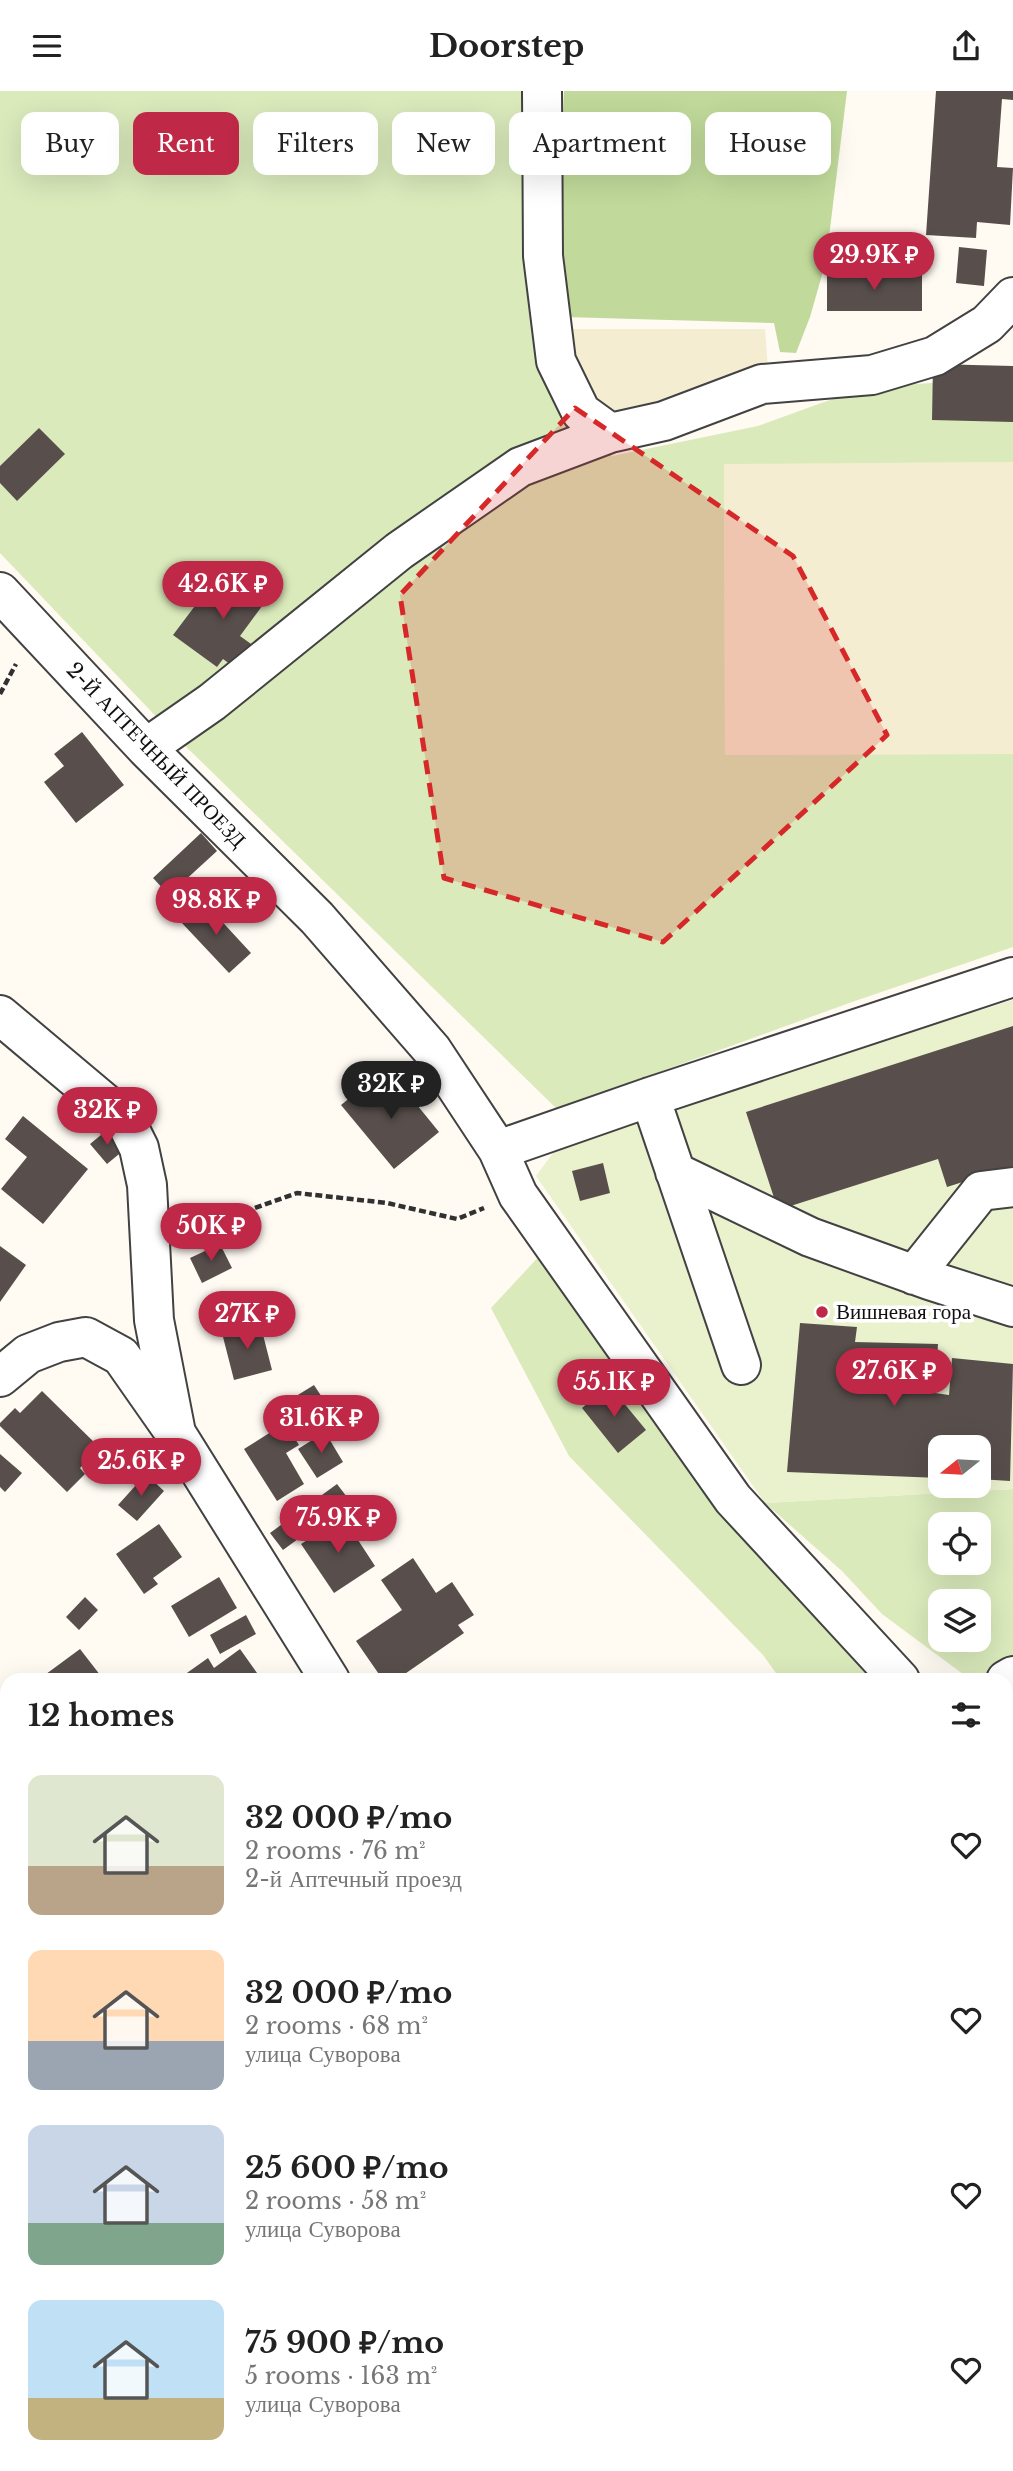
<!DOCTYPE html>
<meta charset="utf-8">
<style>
:root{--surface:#fff;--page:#f2f2f2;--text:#222;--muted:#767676;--accent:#bf2846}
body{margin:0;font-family:"Libre Baskerville",serif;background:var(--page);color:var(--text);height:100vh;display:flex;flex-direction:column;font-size:26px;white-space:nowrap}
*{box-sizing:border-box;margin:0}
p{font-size:23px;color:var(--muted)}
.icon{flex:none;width:38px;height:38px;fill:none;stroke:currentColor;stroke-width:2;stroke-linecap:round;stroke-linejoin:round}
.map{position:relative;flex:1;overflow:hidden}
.side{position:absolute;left:0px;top:1582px;width:1013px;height:798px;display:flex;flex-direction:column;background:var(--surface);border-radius:21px 21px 0 0;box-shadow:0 7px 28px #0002}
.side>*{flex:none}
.guide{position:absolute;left:21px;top:21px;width:971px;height:63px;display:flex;gap:14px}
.needle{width:46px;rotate:252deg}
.fabs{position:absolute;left:928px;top:1344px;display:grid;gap:14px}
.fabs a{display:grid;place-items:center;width:63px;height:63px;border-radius:14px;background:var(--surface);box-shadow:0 7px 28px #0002;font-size:35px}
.price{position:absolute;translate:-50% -60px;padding:0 16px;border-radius:24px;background:var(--accent);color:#fff;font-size:23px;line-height:46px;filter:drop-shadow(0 2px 4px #0008)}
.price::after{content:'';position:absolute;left:50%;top:42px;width:21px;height:16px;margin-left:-10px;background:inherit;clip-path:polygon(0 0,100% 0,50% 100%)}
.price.on{background:#222;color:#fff}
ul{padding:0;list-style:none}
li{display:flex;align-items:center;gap:21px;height:175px;padding:0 28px}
li span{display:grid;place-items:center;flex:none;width:196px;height:140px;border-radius:14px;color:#555}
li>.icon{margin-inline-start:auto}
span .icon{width:84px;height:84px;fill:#fffc;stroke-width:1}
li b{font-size:30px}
h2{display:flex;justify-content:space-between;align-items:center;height:84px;padding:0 28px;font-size:30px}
.chip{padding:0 24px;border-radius:14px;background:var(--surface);box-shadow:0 7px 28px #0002;font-size:24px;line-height:63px}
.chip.on{background:var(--accent);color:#fff}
header{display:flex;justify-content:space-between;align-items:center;height:91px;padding:0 28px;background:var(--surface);font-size:32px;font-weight:700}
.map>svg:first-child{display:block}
</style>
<header><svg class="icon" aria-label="menu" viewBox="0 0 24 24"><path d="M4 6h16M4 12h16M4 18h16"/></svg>Doorstep<svg class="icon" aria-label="share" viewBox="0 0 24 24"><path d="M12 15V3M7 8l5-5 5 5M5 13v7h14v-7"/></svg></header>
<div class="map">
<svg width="1013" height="2380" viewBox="0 0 1013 2380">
<rect width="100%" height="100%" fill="#fffaf2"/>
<!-- farmland -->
<path fill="#f5edd2" d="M568 238H765L768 278 674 311 611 322 582 302Z
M1013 371V663L725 664 724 372Z"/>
<!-- green -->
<path fill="#daeabb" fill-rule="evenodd" d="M0 0H527L584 334 612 365 758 335 863 297 1013 286V371L724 373 725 664 1013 663V856L852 911 557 1018 169 639 0 462Z
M543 1161 805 1517 849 1553 878 1589H781L763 1564 569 1365 491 1217Z
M1013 1398V1629L1006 1623V1589H971L882 1523 842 1480 765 1412ZM940 1433H978V1472H940ZM940 1510H978V1549H940Z
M1006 1750 1013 1754V1893L1006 1885Z"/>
<!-- forest -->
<path fill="#c1da9b" d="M564 0H847L826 170 810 226 796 262 780 261 774 232 565 226 562 51Z"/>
<!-- pitch -->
<path fill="#eaf1cd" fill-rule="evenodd" d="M1013 909V1398L765 1412 536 1085 561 1051ZM940 1356H978V1395H940Z"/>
<!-- building -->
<path fill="#584f4c" d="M936 0H1013V9L1002 8 997 76 1013 77 1010 134 977 131 976 147 926 144Z
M959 156 987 159 984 195 956 192Z
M827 182 922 183V220H827Z
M933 273 1013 275V331L932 329Z
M39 337 65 363 17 410 0 392V375Z
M225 475 268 507 240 545 258 558 241 581 223 568 217 576 173 544Z
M82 641 124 694 76 732 44 691 64 675 54 663Z
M201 742 217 760 169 804 153 787Z
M203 810 251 862 229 882 181 831Z
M1013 935V1075L947 1096 938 1068 778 1119 746 1021Z
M396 988 439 1041 394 1078 341 1014 372 989 381 1000Z
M23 1025 88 1078 43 1133 1 1098 27 1066 5 1048Z
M107 1039 124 1059 107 1073 90 1053Z
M603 1072 610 1102 580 1110 572 1080Z
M220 1153 232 1177 202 1192 190 1167Z
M0 1155 26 1174 0 1211Z
M260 1232 272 1279 234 1289 222 1242Z
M800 1232 857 1236 855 1251 938 1253 935 1302 949 1304 952 1267 1013 1273 1010 1390 978 1388V1356H940V1387L787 1381Z
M314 1294 333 1323 299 1344 280 1315Z
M609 1294 646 1339 618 1362 582 1317Z
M42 1300 100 1357 80 1377 85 1383 67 1401 0 1335V1332L15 1317 20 1322Z
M285 1332 299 1354 286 1362 304 1393 277 1410 244 1358Z
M325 1341 343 1371 317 1387 298 1358Z
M0 1363 22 1382 5 1401 0 1396Z
M146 1383 164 1400 137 1430 118 1414Z
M337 1393 350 1410 283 1459 270 1442Z
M343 1426 375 1475 334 1502 301 1453Z
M159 1433 182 1466 153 1487 158 1493 144 1503 116 1463Z
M413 1467 436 1502 452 1491 474 1524 458 1534 464 1542 396 1589H383L356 1550 402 1519 381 1489Z
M219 1486 237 1517 189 1546 171 1515Z
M85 1506 98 1519 79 1539 66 1526Z
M246 1524 256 1543 220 1563 210 1544Z
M80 1558 104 1589H38Z
M240 1558 262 1589H177L208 1567 214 1577Z
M0 1680 7 1685V1756L0 1751Z
M7 1777V1793L0 1789Z
M0 2005H7V2087L0 2086Z
M0 2117 7 2118V2141H0Z
M680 2373H705L708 2380H661Z
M207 2374H249V2380H207Z"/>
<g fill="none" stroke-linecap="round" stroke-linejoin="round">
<!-- minor casing -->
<g stroke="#424242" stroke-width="42">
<path id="minor" d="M542 0 543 165 556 270 581 321 610 342
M0 501 146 657 317 827 432 959 498 1059 518 1104 733 1408 900 1589
M146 657 212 611 399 460 520 376 610 342 664 330 762 293 872 284 935 265 987 233 1013 206
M0 924 125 1029 139 1057 147 1094 154 1229 176 1342 330 1589
M650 1006 741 1274
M498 1059 650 1006 1013 886
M675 1081 810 1146 929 1189 1013 1216
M914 1184 981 1100 1013 1096
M0 1286 28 1263 59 1251 86 1246 121 1265 170 1335
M1006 1589 1013 1585
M1006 1723 1013 1728
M0 1831 7 1840
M1006 1843 1013 1856
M0 1960H7
M0 2362H7
M157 2373 159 2380
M757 2373 759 2380"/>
</g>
<!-- path -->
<path stroke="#313131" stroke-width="4.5" stroke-dasharray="7 3.5" stroke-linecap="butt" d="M0 603 16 573
M190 1150 221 1129 297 1102 387 1112 457 1128 484 1117"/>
<!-- minor -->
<use href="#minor" stroke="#fff" stroke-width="38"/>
</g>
<!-- marked area -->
<path fill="#d62828" fill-opacity="0.2" stroke="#d62828" stroke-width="5" stroke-dasharray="14 9" stroke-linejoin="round" d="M575 317 793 465 887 644 663 851 444 787 400 504Z"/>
<!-- markers -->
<circle fill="#bf2846" stroke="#fff" stroke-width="2.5" cx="822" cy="1221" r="7"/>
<g text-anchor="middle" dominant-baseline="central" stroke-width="7" stroke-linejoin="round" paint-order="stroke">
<!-- street labels -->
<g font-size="21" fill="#0f0f0f" stroke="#fff">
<text transform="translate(156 664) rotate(46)">2-Й АПТЕЧНЫЙ ПРОЕЗД</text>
</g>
<!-- poi labels -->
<g font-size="21" fill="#0f0f0f" stroke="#fff" text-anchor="start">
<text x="836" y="1221">Вишневая гора</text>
</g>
</g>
</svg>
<div class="fabs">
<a><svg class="needle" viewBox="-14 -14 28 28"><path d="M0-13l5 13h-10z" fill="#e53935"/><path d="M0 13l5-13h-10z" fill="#767676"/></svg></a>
<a><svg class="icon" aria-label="locate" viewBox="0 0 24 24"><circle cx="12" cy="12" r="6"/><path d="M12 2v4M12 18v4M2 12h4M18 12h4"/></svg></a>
<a><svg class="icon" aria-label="layers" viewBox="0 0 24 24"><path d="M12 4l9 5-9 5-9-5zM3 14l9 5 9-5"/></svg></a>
</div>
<b class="price" style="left:874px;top:201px">29.9K ₽</b>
<b class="price" style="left:223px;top:530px">42.6K ₽</b>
<b class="price" style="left:216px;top:846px">98.8K ₽</b>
<b class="price on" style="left:391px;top:1030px">32K ₽</b>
<b class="price" style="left:107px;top:1056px">32K ₽</b>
<b class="price" style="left:211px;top:1172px">50K ₽</b>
<b class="price" style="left:247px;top:1260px">27K ₽</b>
<b class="price" style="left:894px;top:1317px">27.6K ₽</b>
<b class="price" style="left:614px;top:1328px">55.1K ₽</b>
<b class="price" style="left:321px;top:1364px">31.6K ₽</b>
<b class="price" style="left:141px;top:1407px">25.6K ₽</b>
<b class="price" style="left:338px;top:1464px">75.9K ₽</b>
<div class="guide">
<a class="chip">Buy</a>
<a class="chip on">Rent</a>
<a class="chip">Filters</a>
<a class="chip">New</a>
<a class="chip">Apartment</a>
<a class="chip">House</a>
</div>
<section class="side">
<h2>12 homes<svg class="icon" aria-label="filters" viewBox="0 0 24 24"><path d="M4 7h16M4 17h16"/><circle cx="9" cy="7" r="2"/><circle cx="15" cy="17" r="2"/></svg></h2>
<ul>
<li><span style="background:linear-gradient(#dfe7d0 65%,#b9a48a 0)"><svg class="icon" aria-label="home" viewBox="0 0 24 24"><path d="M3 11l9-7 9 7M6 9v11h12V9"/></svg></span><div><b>32 000 ₽/mo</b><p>2 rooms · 76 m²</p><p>2-й Аптечный проезд</p></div><svg class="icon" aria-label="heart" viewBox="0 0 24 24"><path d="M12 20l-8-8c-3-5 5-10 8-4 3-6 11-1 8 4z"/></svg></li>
<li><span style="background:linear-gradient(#ffd9b3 65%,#9aa5b1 0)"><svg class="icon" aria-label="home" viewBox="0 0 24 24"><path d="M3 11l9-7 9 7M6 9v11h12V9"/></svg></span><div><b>32 000 ₽/mo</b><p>2 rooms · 68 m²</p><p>улица Суворова</p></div><svg class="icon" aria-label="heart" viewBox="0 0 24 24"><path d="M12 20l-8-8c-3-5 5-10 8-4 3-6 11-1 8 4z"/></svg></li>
<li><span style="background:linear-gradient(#c9d6e8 70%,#7fa58c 0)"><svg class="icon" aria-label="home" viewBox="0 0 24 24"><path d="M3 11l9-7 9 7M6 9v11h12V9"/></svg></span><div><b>25 600 ₽/mo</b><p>2 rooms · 58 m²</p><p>улица Суворова</p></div><svg class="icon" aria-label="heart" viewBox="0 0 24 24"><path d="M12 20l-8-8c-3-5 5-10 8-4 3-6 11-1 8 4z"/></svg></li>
<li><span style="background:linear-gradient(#bfe0f5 70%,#c2b280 0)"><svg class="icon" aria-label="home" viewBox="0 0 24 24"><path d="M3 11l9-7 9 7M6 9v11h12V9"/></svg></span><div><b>75 900 ₽/mo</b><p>5 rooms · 163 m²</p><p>улица Суворова</p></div><svg class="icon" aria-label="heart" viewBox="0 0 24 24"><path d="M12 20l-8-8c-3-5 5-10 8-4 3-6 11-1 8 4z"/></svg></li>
</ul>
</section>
</div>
